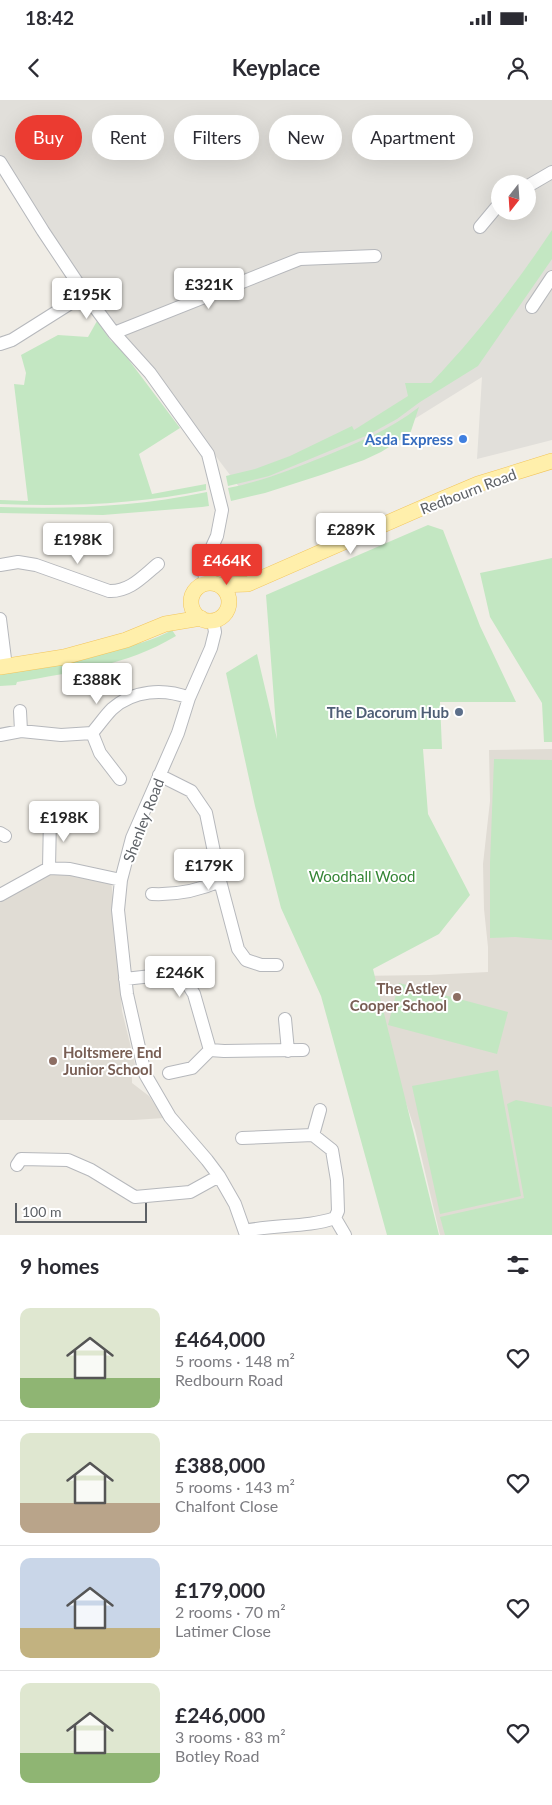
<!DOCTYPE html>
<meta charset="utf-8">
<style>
:root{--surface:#fff;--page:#f2f2f3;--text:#2b2b33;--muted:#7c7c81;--line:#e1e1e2;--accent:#eb3b31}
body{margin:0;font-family:Lato,sans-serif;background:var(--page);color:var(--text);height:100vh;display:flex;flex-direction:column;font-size:19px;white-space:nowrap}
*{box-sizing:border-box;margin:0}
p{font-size:16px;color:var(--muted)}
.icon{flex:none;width:28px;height:28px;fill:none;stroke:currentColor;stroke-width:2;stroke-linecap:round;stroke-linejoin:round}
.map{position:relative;height:1135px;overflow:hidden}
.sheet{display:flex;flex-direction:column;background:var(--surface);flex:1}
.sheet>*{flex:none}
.hud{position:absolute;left:15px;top:15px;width:522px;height:45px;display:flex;gap:10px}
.needle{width:32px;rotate:197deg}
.controls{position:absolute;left:491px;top:75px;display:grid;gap:10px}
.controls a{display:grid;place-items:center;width:45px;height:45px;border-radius:50%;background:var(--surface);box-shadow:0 5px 20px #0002;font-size:25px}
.scale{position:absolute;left:15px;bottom:12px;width:132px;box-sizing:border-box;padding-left:5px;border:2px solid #5d6166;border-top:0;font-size:14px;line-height:18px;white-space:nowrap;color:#5d6166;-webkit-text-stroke:4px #fff;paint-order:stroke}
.price{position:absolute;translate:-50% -42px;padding:0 11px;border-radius:5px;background:#fff;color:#222;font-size:16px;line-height:32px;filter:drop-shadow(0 1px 2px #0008)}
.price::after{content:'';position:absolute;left:50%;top:30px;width:15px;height:11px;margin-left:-8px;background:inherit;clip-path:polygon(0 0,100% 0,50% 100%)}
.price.active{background:var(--accent);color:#fff}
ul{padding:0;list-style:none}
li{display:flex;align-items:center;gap:15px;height:125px;padding:0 20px}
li+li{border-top:1px solid var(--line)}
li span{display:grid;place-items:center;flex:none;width:140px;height:100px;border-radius:10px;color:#555}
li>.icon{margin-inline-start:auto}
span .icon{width:60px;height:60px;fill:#fffc;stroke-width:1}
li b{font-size:21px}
h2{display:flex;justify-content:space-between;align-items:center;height:60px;padding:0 20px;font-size:21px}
.pill{padding:0 18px;border-radius:22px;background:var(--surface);box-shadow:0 5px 20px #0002;font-size:18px;line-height:45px}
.pill.active{background:var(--accent);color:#fff}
.status{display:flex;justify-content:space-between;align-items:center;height:35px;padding:0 25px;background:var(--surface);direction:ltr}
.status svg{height:14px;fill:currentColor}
header{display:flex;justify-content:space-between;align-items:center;height:65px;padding:0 20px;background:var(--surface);font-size:22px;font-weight:700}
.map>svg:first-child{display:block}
</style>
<div class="status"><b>18:42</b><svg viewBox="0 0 49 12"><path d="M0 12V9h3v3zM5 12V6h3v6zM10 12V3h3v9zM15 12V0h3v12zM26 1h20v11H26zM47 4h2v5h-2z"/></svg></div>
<header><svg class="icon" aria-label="back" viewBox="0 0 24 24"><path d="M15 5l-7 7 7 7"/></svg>Keyplace<svg class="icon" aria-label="person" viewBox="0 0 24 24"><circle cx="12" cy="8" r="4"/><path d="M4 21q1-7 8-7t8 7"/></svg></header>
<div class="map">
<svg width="552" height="1135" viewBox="0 0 552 1135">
<rect width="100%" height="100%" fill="#f0ede6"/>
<!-- industrial -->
<path fill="#e1dfda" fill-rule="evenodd" d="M0 0H552V340L477 359 482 277 403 326 246 396 17 94 0 65ZM500 84H528V111H500Z"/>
<!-- education -->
<path fill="#e0dcd4" d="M552 649V1135H440L415 1030 391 958 354 876 429 875 488 872V847L484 809 483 764 490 701 489 650Z
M51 774 111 778 122 911 136 968 132 975V983L149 996 164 1018 134 1020H0V801Z"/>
<!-- green -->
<path fill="#c3e7c2" d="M552 130V159L478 266 420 302 397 319 368 335 269 376 228 386 226 376 255 369 290 356 352 326 354 330 408 296 405 283H431C476 236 516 184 552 130Z
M97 221 111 241 119 247 180 328 139 354 152 394 206 384V390C138 404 70 407 0 404V400L28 401 14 284 24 285 26 273 21 255 58 235 88 237Z
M419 307 410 334 381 352 364 360 321 375 265 393 231 401 228 388C263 381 290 370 323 357 357 343 390 330 419 307Z
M207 392 209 406 202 407 103 415 0 413V407C72 409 136 407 207 392Z
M428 425 443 430 480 526 516 602H440L442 649H423L428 714 470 795 439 834 373 869 439 1135H387L321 896 281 808 255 706 226 573 257 554 277 639 266 495Z
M552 458V642H544L542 603 490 517 480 473Z
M172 530 176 536C126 566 73 572 17 582L16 585 0 586V574C39 569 76 561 114 550 134 545 154 540 172 530Z
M494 659 552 660V840L515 837 490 838V763Z
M399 883 508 912 497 954 388 925Z
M498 970 521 1096 440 1114 412 986Z
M516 1000 552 1007V1135H445L440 1117 524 1098 507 1004Z"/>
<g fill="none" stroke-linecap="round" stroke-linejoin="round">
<!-- minor casing -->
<g stroke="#b6b8bc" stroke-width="14">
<path id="minor" d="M0 62 43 131 85 194 114 233 150 273 208 354 222 410 217 436 206 460 204 472 206 484
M528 86 552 72
M480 127 500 103
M532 207 552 177
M114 233 300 159 375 156
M0 244 12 240 85 194
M0 465 18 462 36 465 109 491C130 492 143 476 158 464
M0 519 6 567
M213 521 215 532 211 548 189 598 178 633 132 738 121 780 118 810 127 894 145 974 170 1017 207 1060 219 1076 235 1104 246 1135
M20 611 21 631
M92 633 100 653 120 679
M0 635 21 631 61 635 92 633C99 625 105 616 112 609 133 590 164 588 189 598
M159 675 191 691 206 713 220 781 238 849 246 860 261 865H277
M0 733 5 736
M49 768 50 717
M152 794C176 795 198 791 220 781
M0 795 49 768 70 769 121 780
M125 879 169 874 184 878 194 894 210 950
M285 919 288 951
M210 950 224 951 303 950
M169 973 192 968 210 950
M313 1035 320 1010
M242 1038 313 1035 332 1050 337 1080 338 1111 335 1118 345 1135
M17 1065 21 1059 68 1060 91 1070 135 1097 190 1092 219 1076
M245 1131C274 1124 307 1128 335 1118"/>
</g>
<!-- major casing -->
<g stroke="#f2c55c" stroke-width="16">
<path id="major" d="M191 502a19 19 0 1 1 38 0a19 19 0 1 1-38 0Z
M219 485 248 484 442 399 478 384 552 361
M0 567 64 557 126 540 165 524 201 518"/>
</g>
<!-- minor -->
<use href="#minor" stroke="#fff" stroke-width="12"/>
<!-- major -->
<use href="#major" stroke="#ffefab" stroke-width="15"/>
</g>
<!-- markers -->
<circle fill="#3f7fe0" stroke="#fff" stroke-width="2" cx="463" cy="339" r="5"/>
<circle fill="#5c6f8a" stroke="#fff" stroke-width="2" cx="459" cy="612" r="5"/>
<g fill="#8d6e63" stroke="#fff" stroke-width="2">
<circle cx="457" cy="897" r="5"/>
<circle cx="53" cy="961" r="5"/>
</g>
<g text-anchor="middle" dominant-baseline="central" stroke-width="4" stroke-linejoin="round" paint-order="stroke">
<!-- shop labels -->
<g font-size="15" font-weight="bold" fill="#366cbe" stroke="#fff" text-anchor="end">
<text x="453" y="339">Asda Express</text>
</g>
<!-- street labels -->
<g font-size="15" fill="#5d6166" stroke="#fff">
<text transform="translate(468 391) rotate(-21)">Redbourn Road</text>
<text transform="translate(143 720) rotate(-69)">Shenley Road</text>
</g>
<!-- service labels -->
<g font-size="15" font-weight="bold" fill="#4e5e75" stroke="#fff" text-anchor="end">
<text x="449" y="612">The Dacorum Hub</text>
</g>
<!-- park labels -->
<g font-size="15" fill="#358636" stroke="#fff">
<text x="362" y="776">Woodhall Wood</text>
</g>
<!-- education labels -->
<g font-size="15" font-weight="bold" fill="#785e54" stroke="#fff" text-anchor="end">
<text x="447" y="888">The Astley<tspan x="447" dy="17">Cooper School</tspan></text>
<text x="63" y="952" text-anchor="start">Holtsmere End<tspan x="63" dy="17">Junior School</tspan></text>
</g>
</g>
</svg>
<div class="controls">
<a><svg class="needle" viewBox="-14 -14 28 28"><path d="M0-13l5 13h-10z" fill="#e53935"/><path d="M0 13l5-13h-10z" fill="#7c7c81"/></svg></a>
</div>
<div class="scale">100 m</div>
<b class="price" style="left:209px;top:210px">£321K</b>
<b class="price" style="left:87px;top:220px">£195K</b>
<b class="price" style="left:351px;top:455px">£289K</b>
<b class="price" style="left:78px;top:465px">£198K</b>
<b class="price active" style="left:227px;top:486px">£464K</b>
<b class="price" style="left:97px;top:605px">£388K</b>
<b class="price" style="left:64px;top:743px">£198K</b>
<b class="price" style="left:209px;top:791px">£179K</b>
<b class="price" style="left:180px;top:898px">£246K</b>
<div class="hud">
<a class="pill active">Buy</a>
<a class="pill">Rent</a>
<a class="pill">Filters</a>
<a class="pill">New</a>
<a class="pill">Apartment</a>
</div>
</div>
<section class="sheet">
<h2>9 homes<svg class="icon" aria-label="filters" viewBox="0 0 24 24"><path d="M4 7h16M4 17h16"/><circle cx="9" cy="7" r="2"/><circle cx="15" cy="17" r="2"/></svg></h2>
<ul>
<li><span style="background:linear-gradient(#dfe7d0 70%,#8fb573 0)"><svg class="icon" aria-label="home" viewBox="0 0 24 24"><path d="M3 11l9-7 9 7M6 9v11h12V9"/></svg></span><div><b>£464,000</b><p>5 rooms · 148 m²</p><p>Redbourn Road</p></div><svg class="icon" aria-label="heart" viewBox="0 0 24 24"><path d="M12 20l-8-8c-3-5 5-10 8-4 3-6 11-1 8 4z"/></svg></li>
<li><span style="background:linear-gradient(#dfe7d0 70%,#b9a48a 0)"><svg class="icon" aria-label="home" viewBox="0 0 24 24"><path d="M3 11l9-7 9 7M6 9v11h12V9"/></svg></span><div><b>£388,000</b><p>5 rooms · 143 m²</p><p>Chalfont Close</p></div><svg class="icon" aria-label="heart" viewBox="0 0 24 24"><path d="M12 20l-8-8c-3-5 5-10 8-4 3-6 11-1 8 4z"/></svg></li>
<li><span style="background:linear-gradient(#c9d6e8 70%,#c2b280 0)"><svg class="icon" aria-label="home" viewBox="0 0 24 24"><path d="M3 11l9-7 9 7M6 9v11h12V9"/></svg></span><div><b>£179,000</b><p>2 rooms · 70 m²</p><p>Latimer Close</p></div><svg class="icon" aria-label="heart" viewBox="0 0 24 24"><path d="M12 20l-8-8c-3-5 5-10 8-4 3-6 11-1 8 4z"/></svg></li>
<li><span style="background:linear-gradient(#dfe7d0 70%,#8fb573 0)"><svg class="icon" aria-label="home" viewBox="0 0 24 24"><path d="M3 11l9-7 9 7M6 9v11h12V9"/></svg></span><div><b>£246,000</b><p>3 rooms · 83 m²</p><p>Botley Road</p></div><svg class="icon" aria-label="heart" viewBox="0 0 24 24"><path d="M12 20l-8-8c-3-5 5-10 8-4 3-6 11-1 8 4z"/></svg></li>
</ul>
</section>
